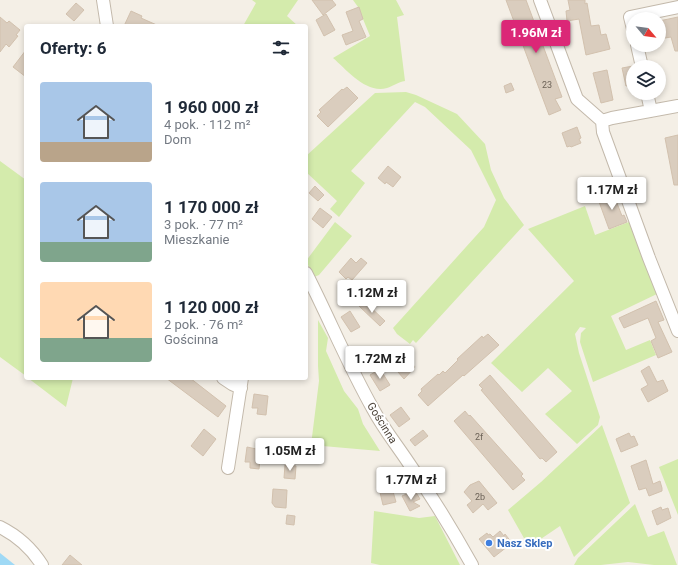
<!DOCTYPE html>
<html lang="pl">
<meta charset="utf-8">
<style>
:root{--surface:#fff;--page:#f6f6f7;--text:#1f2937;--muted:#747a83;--accent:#db2777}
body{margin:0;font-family:Roboto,sans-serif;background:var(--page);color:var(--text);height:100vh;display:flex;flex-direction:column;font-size:15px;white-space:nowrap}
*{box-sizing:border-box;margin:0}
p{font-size:13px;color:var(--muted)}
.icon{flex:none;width:22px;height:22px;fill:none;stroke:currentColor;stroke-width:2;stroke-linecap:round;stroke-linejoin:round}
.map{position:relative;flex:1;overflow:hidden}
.sheet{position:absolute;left:24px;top:24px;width:284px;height:356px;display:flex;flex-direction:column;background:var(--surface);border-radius:4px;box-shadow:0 2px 6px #0003}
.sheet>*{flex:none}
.needle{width:26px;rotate:119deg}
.tools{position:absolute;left:626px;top:12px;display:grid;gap:8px}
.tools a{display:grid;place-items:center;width:40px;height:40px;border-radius:50%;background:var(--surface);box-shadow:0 2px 6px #0003;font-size:20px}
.price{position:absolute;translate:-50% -34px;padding:0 9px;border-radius:4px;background:#fff;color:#222;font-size:13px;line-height:26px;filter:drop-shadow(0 1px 2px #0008)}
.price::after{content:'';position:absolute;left:50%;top:24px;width:12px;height:9px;margin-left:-6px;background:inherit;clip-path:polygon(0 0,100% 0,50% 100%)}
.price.selected{background:var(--accent);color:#fff}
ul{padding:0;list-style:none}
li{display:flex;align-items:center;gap:12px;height:100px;padding:0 16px}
li span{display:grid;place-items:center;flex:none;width:112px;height:80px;border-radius:4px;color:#555}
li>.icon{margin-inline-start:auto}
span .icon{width:48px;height:48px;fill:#fffc;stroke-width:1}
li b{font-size:17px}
h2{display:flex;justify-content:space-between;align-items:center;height:48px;padding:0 16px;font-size:17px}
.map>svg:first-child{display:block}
</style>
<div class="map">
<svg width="678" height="565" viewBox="0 0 678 565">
<rect width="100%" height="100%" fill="#f4efe6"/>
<!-- green -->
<path fill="#d4ebac" d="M252 0H298L287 16 298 26H243L256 3Z
M353 0H396L404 15 397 17 405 81C398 82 393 86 387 88 366 94 347 70 333 58L370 36 358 7Z
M406 92 416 95 457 114 485 144 491 170 504 198 524 225 416 343 413 340 410 344 397 334 393 328 484 227 496 200 471 150 425 107 415 102 351 171 365 183 339 217 330 209 337 201 306 172V156L375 93Z
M0 161 26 180V376L0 357Z
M585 206 595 235 634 220 659 293 611 316 626 350 650 340 656 355 593 382 580 342 581 333 586 328 580 327 575 334 579 353 600 417 598 425 577 444 545 414 572 391 548 368 522 392 491 363 574 281 528 229Z
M335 222 352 236 319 275 314 277 306 261Z
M318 320 328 338 326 351 344 391 358 409 363 424 380 451 311 445 319 381 318 366Z
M28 378H73L66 407Z
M602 425 630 503 574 557 560 526 529 547 508 510 541 482Z
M678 459V515L659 467Z
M635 504 648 537 664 531 677 565H654L628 562 601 565H574L578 558Z
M374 511 419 518 435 516 460 565H380L371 563Z"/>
<!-- water -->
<path fill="#9fd9f5" d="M0 553 15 565H0Z"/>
<!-- building -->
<path fill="#dacdbe" stroke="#d2c1ae" d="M312 0H332L336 5 323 15Z
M506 0H526L562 97 555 99 561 110 549 115Z
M568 0H585V4L587 3 591 26 599 25 601 35 606 34 610 49 586 55 579 19 567 21 566 11 570 10Z
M76 3 84 10 74 21 66 14Z
M359 7 363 19 359 21 366 37 346 45 342 35 353 31 346 12Z
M131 11 142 16 141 18 159 26H124Z
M326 14 335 30 324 36 316 20Z
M0 17 7 23 9 21 20 30 16 35 18 36 9 47 6 44 0 52Z
M678 17V51H675L671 37 659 39V21Z
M26 50V77L13 67Z
M633 66V85L626 86 622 68Z
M607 70 613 100 601 103 593 73Z
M511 83 514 90 506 93 504 86Z
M347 87 358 98 328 127 317 116 321 112 319 110 342 89 343 90Z
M577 127 581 138 579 139 581 143 571 147 570 146 567 147 562 133Z
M678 135V185H674L665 138Z
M388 166 401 177 393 187 386 182 385 184 378 178Z
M315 186 324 195 318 201 309 193Z
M613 193 622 216 624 215 627 222 609 229 598 199Z
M320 208 332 217 323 228 312 219Z
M351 258 356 263 361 258 367 263 352 280 348 277 346 279 339 272Z
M364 301 385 321 380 326 359 306Z
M656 301 664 320 658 322 672 352 658 358 651 341 656 338 648 318 624 328 619 318Z
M350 311 360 327 351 332 341 317Z
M488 334 499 345 464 376 463 375 428 406 418 395 422 391 421 389 438 374 439 375 443 371 445 373 458 360 457 359 482 336 483 338Z
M399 359 402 363 405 361 407 364 410 361 415 367 404 379 392 365Z
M649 366 657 382 663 380 668 391 648 402 641 389 648 385 641 371Z
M380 369 390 385 380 391 370 375Z
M490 375 557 452 546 462 542 458 540 459 481 390 483 389 479 385Z
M166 378H190L226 406 218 417Z
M254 394 268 396 266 415 257 414 258 408H252Z
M401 407 410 419 399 427 390 415Z
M465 411 469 416 470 415 523 474 521 476 525 480 513 490 454 421Z
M204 429 216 439 203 456 191 446Z
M423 430 428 436 415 446 410 440Z
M629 433 631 437 634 436 638 445 621 452 616 439Z
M247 447 261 450 259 469 250 468V462H245Z
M646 460 653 484 660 481 662 488V491L649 496 646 488 639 490 631 466Z
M285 465 296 466 295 479 284 478Z
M390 481 396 502 383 505 378 484Z
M479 481 497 503 488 510 483 504 473 513 467 505 472 501 464 492 470 485Z
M273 489 287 490 286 508 275 507 272 503Z
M411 492 417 494 420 499 413 502 420 506 410 511 402 496Z
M661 507 662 510 668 508 671 518 657 525 652 511Z
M287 515 295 516 294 525 286 524Z
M500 531 504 536 505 534 512 543 494 557 479 539 487 533 488 535 490 534 493 537Z
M70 555 82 565H62Z"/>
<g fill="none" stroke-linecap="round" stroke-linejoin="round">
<!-- minor casing -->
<g stroke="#c3b9ab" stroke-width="14">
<path id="minor" d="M103 0 107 26
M540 0 577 99 602 121
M633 29 630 17 678 7
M637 45 642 67
M647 93 651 111
M602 121 603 132 649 258 678 331
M602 121 612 118 678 106
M306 273C329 318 348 365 373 409 383 428 396 444 408 462 431 495 452 529 472 565
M223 378 232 384 241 388
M228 468 242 378
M0 527C18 536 32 549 42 565"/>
</g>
<!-- minor -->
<use href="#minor" stroke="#fff" stroke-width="12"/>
</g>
<!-- markers -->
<circle fill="#3f7fe0" stroke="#fff" stroke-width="1.5" cx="489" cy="543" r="4"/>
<g text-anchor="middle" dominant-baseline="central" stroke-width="4" stroke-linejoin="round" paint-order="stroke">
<!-- number labels -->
<g font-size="9" fill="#6c6257">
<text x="547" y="85">23</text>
<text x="479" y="437">2f</text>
<text x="480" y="497">2b</text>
</g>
<!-- street labels -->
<g font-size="11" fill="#483f35" stroke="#fff">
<text transform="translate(382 423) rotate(58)">Gościnna</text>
</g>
<!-- shop labels -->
<g font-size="11" font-weight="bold" fill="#366cbe" stroke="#fff" text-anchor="start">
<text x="497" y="543">Nasz Sklep</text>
</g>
</g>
</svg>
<div class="tools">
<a><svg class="needle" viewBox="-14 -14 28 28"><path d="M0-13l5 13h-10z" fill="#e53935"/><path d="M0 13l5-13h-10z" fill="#747a83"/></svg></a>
<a><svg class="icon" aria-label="layers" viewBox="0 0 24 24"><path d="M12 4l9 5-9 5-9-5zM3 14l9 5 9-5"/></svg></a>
</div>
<b class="price selected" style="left:536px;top:54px">1.96M zł</b>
<b class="price" style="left:612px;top:211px">1.17M zł</b>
<b class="price" style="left:372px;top:314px">1.12M zł</b>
<b class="price" style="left:380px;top:380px">1.72M zł</b>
<b class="price" style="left:290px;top:472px">1.05M zł</b>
<b class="price" style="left:411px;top:501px">1.77M zł</b>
<section class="sheet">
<h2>Oferty: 6<svg class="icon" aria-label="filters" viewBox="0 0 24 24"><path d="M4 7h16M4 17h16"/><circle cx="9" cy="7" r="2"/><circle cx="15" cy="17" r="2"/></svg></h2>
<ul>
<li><span style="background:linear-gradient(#a9c7e8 75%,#b9a48a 0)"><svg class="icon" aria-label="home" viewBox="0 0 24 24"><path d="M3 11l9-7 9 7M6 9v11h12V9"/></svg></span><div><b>1 960 000 zł</b><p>4 pok. · 112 m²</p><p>Dom</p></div></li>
<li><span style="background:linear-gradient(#a9c7e8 75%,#7fa58c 0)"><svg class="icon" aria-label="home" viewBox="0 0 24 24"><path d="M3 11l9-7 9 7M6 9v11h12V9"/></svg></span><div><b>1 170 000 zł</b><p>3 pok. · 77 m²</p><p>Mieszkanie</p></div></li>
<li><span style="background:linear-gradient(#ffd9b3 70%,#7fa58c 0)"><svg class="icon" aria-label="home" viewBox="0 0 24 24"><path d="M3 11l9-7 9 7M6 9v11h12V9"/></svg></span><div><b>1 120 000 zł</b><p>2 pok. · 76 m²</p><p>Gościnna</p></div></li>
</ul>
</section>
</div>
